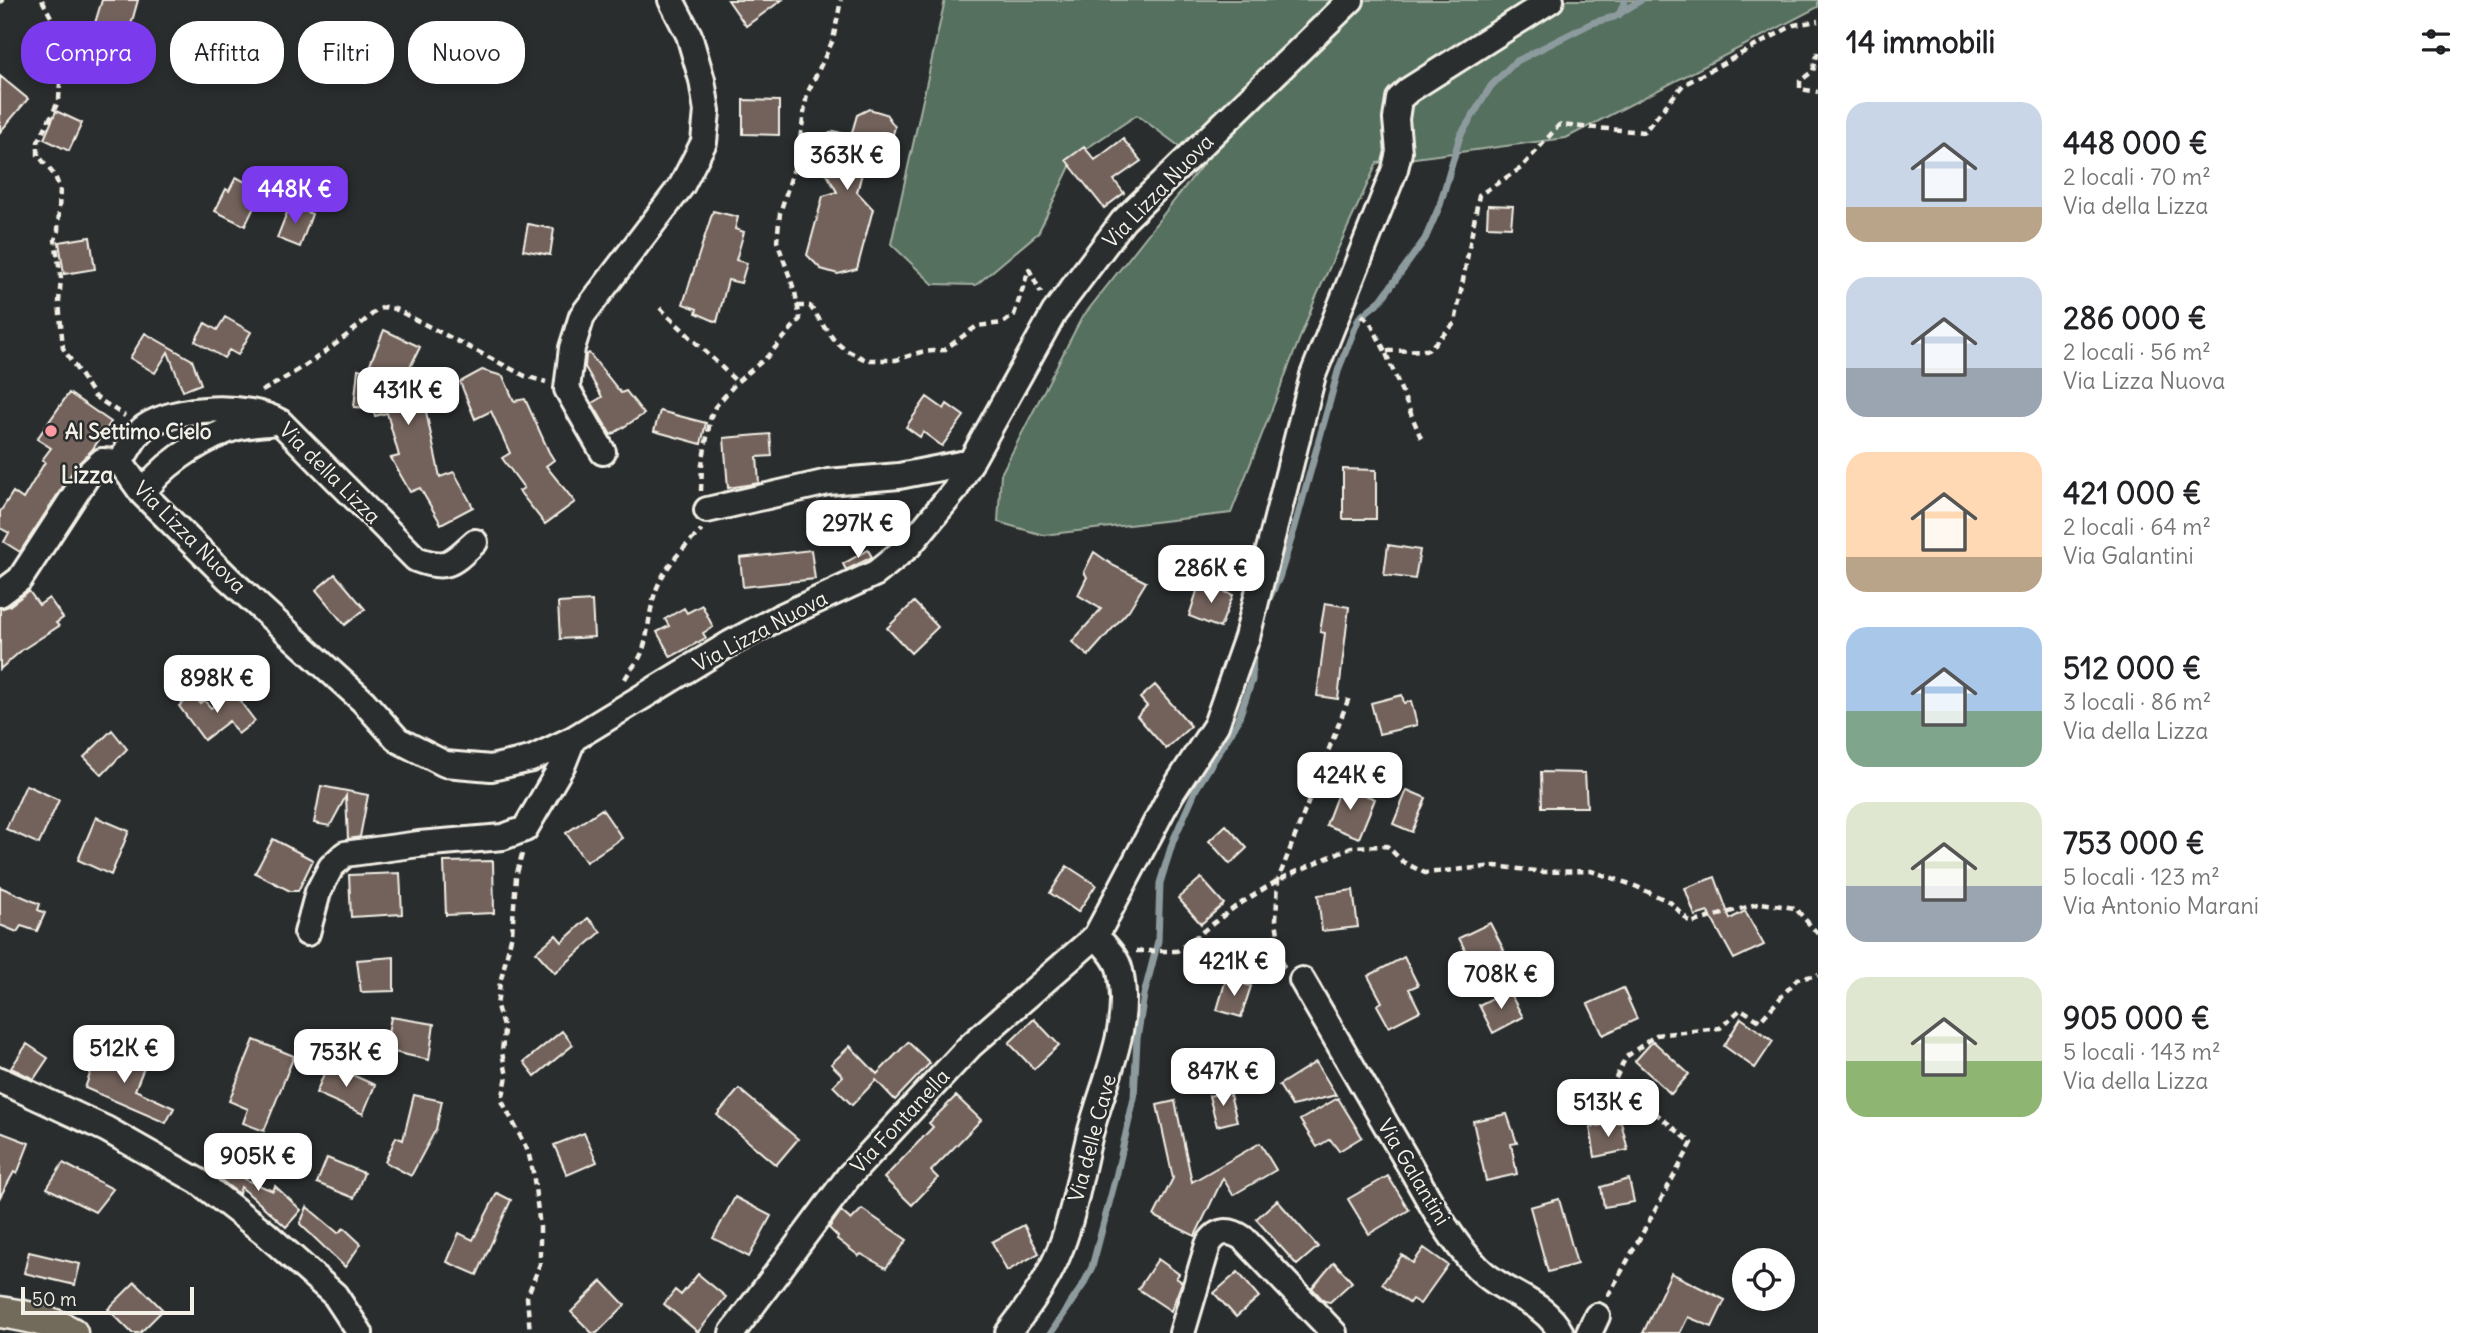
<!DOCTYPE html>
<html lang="it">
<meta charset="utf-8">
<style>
:root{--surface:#fff;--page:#f6f6f6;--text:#202124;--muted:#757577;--accent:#7c3aed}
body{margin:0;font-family:Delius,sans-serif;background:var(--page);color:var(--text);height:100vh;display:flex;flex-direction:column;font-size:26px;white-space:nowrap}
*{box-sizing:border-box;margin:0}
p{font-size:23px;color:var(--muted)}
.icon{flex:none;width:38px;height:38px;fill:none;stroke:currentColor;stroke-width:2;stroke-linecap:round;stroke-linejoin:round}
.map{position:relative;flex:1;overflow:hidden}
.side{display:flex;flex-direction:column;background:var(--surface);width:665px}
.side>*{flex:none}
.hud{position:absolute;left:21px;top:21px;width:665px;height:63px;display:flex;gap:14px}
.fabs{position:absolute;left:1732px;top:1248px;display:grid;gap:14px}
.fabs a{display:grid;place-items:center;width:63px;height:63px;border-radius:50%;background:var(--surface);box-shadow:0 4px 10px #0003;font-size:35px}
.scale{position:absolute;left:21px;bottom:18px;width:173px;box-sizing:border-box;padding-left:7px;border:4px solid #f4f1e8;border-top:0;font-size:19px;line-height:24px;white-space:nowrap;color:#f4f1e8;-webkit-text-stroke:5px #2a2d2e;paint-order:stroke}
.price{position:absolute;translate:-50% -60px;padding:0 16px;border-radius:14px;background:#fff;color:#222;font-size:23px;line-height:46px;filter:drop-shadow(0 2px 4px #0008)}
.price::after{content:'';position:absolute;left:50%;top:42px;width:21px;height:16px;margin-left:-10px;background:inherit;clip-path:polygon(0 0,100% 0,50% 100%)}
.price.selected{background:var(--accent);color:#fff}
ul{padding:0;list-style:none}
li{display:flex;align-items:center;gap:21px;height:175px;padding:0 28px}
li span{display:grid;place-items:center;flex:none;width:196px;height:140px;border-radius:21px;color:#555}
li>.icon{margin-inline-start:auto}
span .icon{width:84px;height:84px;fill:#fffc;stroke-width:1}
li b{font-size:30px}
h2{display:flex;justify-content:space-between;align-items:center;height:84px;padding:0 28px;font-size:30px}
.pill{padding:0 24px;border-radius:28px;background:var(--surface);box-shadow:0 4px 10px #0003;font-size:24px;line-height:63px}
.pill.selected{background:var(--accent);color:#fff}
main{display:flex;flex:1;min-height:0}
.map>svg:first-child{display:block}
</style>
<main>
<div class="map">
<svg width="1818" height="1333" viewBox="0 0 1818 1333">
<rect width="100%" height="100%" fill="#2a2d2e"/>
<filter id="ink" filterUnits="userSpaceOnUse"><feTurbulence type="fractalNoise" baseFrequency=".0143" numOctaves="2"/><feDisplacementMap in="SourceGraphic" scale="14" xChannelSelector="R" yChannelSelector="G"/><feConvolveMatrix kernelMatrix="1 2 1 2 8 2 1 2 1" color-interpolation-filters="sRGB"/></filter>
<g filter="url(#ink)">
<!-- green -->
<path fill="#546f5e" stroke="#a4b0a3" stroke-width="2" d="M945 0H1818V7L1566 138 1377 163 1316 297 1231 513 1043 535 998 522 1001 474 1081 319 1203 164 1137 115 1075 156 1038 233 976 285 933 284 891 244Z"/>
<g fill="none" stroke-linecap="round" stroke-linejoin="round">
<!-- stream -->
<path stroke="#8d9b9e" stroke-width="7" d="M1619 15 1625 0
M1266 605 1279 578 1294 530 1339 368 1359 318 1381 300 1425 239 1440 205 1460 136 1491 86 1515 62 1592 23 1614 17 1641 0
M1051 1333 1083 1285 1092 1267 1116 1177 1134 1098 1137 1039 1144 995 1158 941 1160 883 1173 841 1196 789 1237 723 1252 680 1253 653"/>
</g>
<!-- building -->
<path fill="#73625b" stroke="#f4f1e8" stroke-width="2" d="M102 0H138L129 32 95 23Z
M728 0H782L746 26Z
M0 76 28 99 0 132Z
M743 100 779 101V135L743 134Z
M869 109 886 114 895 127 889 148 865 162 857 192 873 209 857 269 838 274 821 269 807 255 823 196 837 192 816 155 821 138 834 131 851 136 857 115Z
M56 111 82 123 69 151 44 139Z
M1123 139 1141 161 1114 180 1124 193 1104 208 1066 160 1084 147 1095 160Z
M236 177 262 191 245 226 215 211 226 189 229 191Z
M290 205 312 214 300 247 277 238Z
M1488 205 1513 206 1511 227 1487 226Z
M713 211 738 217 735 229 744 232 736 260 747 263 741 283 728 280 717 322 696 313 697 309 683 304Z
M528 224 554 229 550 255 523 250Z
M90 237 95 269 64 274 59 242Z
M225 317 251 332 238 355 229 350 224 358 195 341 205 323 217 330Z
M384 330 420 347 402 384 407 407H425L440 477 454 472 473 507 441 524 420 488 410 492 391 458 399 456 387 413 375 416 372 408 354 407 358 369 367 371Z
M145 333 192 360 201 384 183 391 168 352 155 373 130 358Z
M589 353 621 393 626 391 644 414 611 435 592 403 602 397 585 367 586 355Z
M482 370 503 376 514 401 525 399 549 452 554 460 546 466 575 502 545 524 519 491 524 488 502 458 510 453 491 411 475 419 460 382Z
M69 393 111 422 92 450 77 465 20 552 4 542 9 533 0 528V512L13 492 23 499 45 462 42 460 51 448 37 439Z
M927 397 944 409 947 404 964 416 942 446 923 432 920 437 906 427Z
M660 411 706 423 701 444 654 431Z
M770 434 772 456 757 457 759 483 728 488 724 438Z
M1343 469 1376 470V519H1343Z
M1388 545 1420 550 1415 579 1384 575Z
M811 550 815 579 743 587 740 558Z
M868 550 872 557 846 570 843 564Z
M1094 552 1114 566 1146 582 1129 610 1088 656 1072 642 1101 609 1078 595 1087 577 1084 572Z
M335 574 365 609 345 625 316 590Z
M1200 582 1233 595 1220 628 1189 616Z
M29 591 39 605 49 598 63 618 56 623 59 626 22 650 0 669V609L9 606Z
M592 601 594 637 560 639 558 603Z
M914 602 938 627 911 653 887 628Z
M1325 603 1349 607 1338 699 1317 696 1325 633 1320 632Z
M702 605 713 627 703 633 706 638 671 657 657 632 669 626 665 619 684 608 687 613Z
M1155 685 1191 726 1166 749 1137 716 1147 706 1140 698Z
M233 692 255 721 238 734 229 721 204 740 179 706 194 695 200 703 204 700 211 708Z
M1402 695 1404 703 1411 701 1417 725 1379 734 1371 703Z
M112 730 127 749 102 775 84 757Z
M1541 772 1585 773 1587 807H1542Z
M26 785 59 800 39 844 6 829Z
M1341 785 1375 799 1359 838 1326 825Z
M321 786 368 795 360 837 348 839 346 796 330 826 314 823Z
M1407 790 1426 798 1412 832 1393 824Z
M602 809 622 838 586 862 566 833Z
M96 817 129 831 111 875 78 860Z
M1226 825 1247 848 1230 864 1209 841Z
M273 839 313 860 298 891H290L255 873Z
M493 861 494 913 446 915 444 862Z
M1067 866 1096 885 1078 912 1050 893Z
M400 873 402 914 351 917 349 875Z
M1715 877 1730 919 1745 911 1764 945 1734 959 1708 912 1695 916 1685 888Z
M1201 878 1224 904 1201 924 1178 898Z
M0 887 40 904 38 910 45 913 37 931 21 926 17 932 0 925Z
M1353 890 1358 927 1322 931 1318 895Z
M588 918 601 932 555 973 536 952 556 935 562 942Z
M1490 923 1504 950 1473 966 1459 938Z
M394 957V991L361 992 357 960Z
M1404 957 1418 985 1409 989 1420 1011 1389 1027 1377 1005 1382 1002 1368 976Z
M1226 979 1251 986 1241 1017 1217 1010Z
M1623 988 1637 1019 1603 1035 1588 1004Z
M1508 990 1523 1017 1493 1033 1479 1005Z
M391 1017 434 1024 429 1060 385 1050Z
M1741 1018 1773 1041 1755 1068 1724 1046Z
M1034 1019 1059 1045 1034 1069 1009 1043Z
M562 1031 573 1045 535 1076 524 1062Z
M254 1040 294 1056 264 1131 243 1123 248 1109 229 1101Z
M1653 1041 1689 1074 1671 1094 1635 1061Z
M908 1042 930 1063 895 1100 876 1080 852 1105 833 1086 843 1076 831 1064 850 1046 877 1074Z
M27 1044 48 1058 34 1079 11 1068Z
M99 1049 145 1065 135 1090 174 1108 166 1123 85 1088Z
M1316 1062 1336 1095 1292 1106 1279 1085Z
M328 1064 375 1085 363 1114 316 1093Z
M739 1089 798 1139 776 1165 717 1115Z
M1229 1091 1237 1121 1217 1126 1209 1096Z
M414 1095 442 1101 436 1129 411 1176 385 1162 396 1137 403 1140Z
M956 1096 981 1120 931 1171 938 1178 912 1205 884 1178 933 1127 929 1123Z
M1338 1098 1362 1137 1339 1151 1330 1139 1317 1147 1300 1120Z
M1175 1101 1192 1182 1260 1143 1276 1170 1233 1195 1223 1178 1195 1236 1154 1216 1173 1178 1157 1105Z
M1507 1114 1517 1143 1511 1144 1517 1174 1486 1181 1473 1121Z
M1621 1122 1628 1150 1595 1157 1590 1127Z
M0 1132 29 1143 17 1174 14 1172 0 1197Z
M584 1133 597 1162 567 1175 554 1145Z
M223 1158 246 1175 244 1179 273 1191 275 1186 301 1210 286 1227 241 1187 239 1194 212 1173Z
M327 1158 364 1173 354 1198 317 1183Z
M63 1163 113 1189 95 1212 47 1188Z
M1388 1176 1409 1210 1369 1234 1348 1199Z
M1629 1179 1634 1202 1604 1207 1601 1187Z
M497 1193 511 1200 477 1275 447 1262 459 1233 473 1240Z
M735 1197 771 1216 749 1257 713 1238Z
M1559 1199 1577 1264 1548 1272 1530 1207Z
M1277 1200 1318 1247 1297 1265 1256 1219Z
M307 1207 338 1233 344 1228 361 1244 345 1267 300 1224Z
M862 1209 907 1240 886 1268 861 1254 859 1256 837 1239 838 1237 829 1228 841 1211 851 1220Z
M1024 1225 1039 1253 1007 1271 992 1242Z
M1424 1248 1448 1265 1420 1304 1412 1299 1409 1303 1382 1284 1402 1255 1413 1263Z
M29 1252 80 1264 75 1285 24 1273Z
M1158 1259 1179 1274 1176 1278 1182 1282 1171 1311 1138 1289Z
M1334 1262 1352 1282 1330 1302 1324 1301 1312 1288Z
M1238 1272 1259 1297 1236 1317 1214 1293Z
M1671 1273 1725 1300 1712 1327 1688 1317 1680 1333H1643Z
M698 1274 726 1297 698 1332 664 1304 675 1290 681 1295Z
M602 1281 625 1305 597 1333H592L571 1312Z
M135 1282 163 1310 140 1333H132L108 1309Z"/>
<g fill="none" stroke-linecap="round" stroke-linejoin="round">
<!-- minor casing -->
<g stroke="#f4f1e8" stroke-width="30">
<path id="minor" d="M603 452 567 389 572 348 582 316 682 185 704 142 707 111 702 80 689 35 671 0
M120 462 143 494 229 579 363 701 398 740 445 764 491 768 531 759 573 739 731 643 778 618 876 573 909 546 955 490 1054 313 1123 221 1351 0
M120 462C127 452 135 434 145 427 176 406 248 403 280 422L416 559C447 571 452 563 475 542
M143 494C160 466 196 444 226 431 240 425 255 424 269 423
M707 510 828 482 899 476 971 462
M0 594 20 579 89 473 102 461 120 462
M307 933 318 892 331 867 345 854 419 844 503 837 525 829 563 764 573 739
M1302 980C1337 1040 1372 1101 1407 1161 1428 1197 1448 1238 1478 1268 1503 1294 1543 1299 1561 1333
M0 1080 106 1129 198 1181 265 1233 335 1295 360 1333
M732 1333 849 1176 970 1046 1096 936 1171 794 1216 725 1247 637 1313 375 1395 169 1399 152 1396 119 1399 99 1409 90 1551 0
M1008 1333C1029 1306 1049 1279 1061 1247 1075 1211 1080 1174 1089 1138 1102 1084 1133 1028 1120 971 1117 957 1105 946 1096 936
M1182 1333 1208 1245C1217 1229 1230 1229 1244 1239L1334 1333
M1589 1333 1597 1316"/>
</g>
<!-- major casing -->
<g stroke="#f4f1e8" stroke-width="35">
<path id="major" d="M0 1312C26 1316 49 1320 72 1333"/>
</g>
<!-- path -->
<path stroke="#f4f1e8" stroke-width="4.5" stroke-dasharray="7 5" stroke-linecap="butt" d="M42 0 52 19 60 81 59 100 38 142V155L55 176 60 189 58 231 55 240 61 278 59 302 63 348 94 396 125 416
M0 2 4 0
M1818 52 1813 71 1800 81V89L1818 92
M797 306H810L834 340 844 349 866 360H896L921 352 944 350 977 326 1003 323 1014 315 1029 269 1041 293
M660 308 737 382
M1362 315 1370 322 1385 351
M262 391C308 366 338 344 377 310L385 307 395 309 525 376 546 382
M1421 438 1385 351 1428 350 1455 323 1479 195 1521 168 1559 125 1644 132 1683 85 1794 25 1818 21
M701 491 702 464 711 416 715 407 737 382 767 357 800 319 795 292 777 241 780 213 797 159 807 94 833 40 841 0
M625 679C630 669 639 662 642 652 648 637 648 621 652 605 658 573 679 552 702 530
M522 854 516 877 512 934 500 983 497 1006 504 1030 502 1053 507 1076 502 1101 528 1151 533 1172 540 1227V1264L527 1297 530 1333
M1136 951H1177L1235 907 1278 880 1351 847 1387 846 1403 862 1425 873 1495 866 1543 872 1591 871 1633 885 1670 902 1691 923 1761 903 1795 908 1818 934
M1285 967 1282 964 1276 920 1278 880 1350 695
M1608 1296 1692 1143 1615 1080 1626 1057 1656 1035 1720 1028 1741 1009 1760 1021 1797 979 1818 975"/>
<!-- minor -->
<use href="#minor" stroke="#2a2d2e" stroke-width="24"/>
<!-- major -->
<use href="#major" stroke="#726b5a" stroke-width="30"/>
</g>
</g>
<!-- markers -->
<circle fill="#ff9aa2" stroke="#2a2d2e" stroke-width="2.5" cx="51" cy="431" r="7"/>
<g text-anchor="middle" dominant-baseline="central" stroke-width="5" stroke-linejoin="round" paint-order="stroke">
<!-- street labels -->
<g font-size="21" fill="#f4f1e8" stroke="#2a2d2e">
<text transform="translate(1158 191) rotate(-46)">Via Lizza Nuova</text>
<text transform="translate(330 473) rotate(45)">Via della Lizza</text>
<text transform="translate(190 537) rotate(45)">Via Lizza Nuova</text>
<text transform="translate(760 631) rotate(-28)">Via Lizza Nuova</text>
<text transform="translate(900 1121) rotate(-47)">Via Fontanella</text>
<text transform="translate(1092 1138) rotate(-75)">Via delle Cave</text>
<text transform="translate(1414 1172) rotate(59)">Via Galantini</text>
</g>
<!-- poi labels -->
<g font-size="21" font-weight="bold" fill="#f4f1e8" stroke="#2a2d2e" text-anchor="start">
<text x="65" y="431">Al Settimo Cielo</text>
</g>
<!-- neighbourhood labels -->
<g font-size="23" font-weight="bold" fill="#f4f1e8" stroke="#2a2d2e">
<text x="87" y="474">Lizza</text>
</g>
</g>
</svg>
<div class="fabs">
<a><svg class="icon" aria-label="locate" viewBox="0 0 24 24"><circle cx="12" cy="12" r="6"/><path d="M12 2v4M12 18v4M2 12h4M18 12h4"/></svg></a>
</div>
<div class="scale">50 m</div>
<b class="price" style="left:847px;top:192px">363K €</b>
<b class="price selected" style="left:295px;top:226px">448K €</b>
<b class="price" style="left:408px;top:427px">431K €</b>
<b class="price" style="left:858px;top:560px">297K €</b>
<b class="price" style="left:1211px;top:605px">286K €</b>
<b class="price" style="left:217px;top:715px">898K €</b>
<b class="price" style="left:1350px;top:812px">424K €</b>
<b class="price" style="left:1234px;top:998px">421K €</b>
<b class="price" style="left:1501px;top:1011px">708K €</b>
<b class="price" style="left:124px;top:1085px">512K €</b>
<b class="price" style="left:346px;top:1089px">753K €</b>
<b class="price" style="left:1223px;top:1108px">847K €</b>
<b class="price" style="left:1608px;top:1139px">513K €</b>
<b class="price" style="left:258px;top:1193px">905K €</b>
<div class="hud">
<a class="pill selected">Compra</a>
<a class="pill">Affitta</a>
<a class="pill">Filtri</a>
<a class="pill">Nuovo</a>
</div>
</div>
<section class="side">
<h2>14 immobili<svg class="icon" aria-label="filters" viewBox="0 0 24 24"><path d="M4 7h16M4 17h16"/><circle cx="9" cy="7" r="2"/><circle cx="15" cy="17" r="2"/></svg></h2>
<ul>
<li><span style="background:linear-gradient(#c9d6e8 75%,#b9a48a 0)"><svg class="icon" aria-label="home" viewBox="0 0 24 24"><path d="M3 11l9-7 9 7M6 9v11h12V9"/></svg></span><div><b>448 000 €</b><p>2 locali · 70 m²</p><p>Via della Lizza</p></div></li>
<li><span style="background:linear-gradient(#c9d6e8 65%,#9aa5b1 0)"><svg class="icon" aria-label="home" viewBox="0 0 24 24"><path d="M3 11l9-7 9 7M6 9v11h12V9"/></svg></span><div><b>286 000 €</b><p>2 locali · 56 m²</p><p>Via Lizza Nuova</p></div></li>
<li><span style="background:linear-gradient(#ffd9b3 75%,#b9a48a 0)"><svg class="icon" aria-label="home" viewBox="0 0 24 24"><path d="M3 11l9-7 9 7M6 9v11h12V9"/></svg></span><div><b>421 000 €</b><p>2 locali · 64 m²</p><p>Via Galantini</p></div></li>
<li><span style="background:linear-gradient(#a9c7e8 60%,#7fa58c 0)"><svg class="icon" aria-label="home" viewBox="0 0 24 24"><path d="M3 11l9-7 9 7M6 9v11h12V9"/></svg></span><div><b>512 000 €</b><p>3 locali · 86 m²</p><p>Via della Lizza</p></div></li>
<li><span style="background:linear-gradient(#dfe7d0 60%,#9aa5b1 0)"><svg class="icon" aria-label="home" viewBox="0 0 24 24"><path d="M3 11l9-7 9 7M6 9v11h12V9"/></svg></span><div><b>753 000 €</b><p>5 locali · 123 m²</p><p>Via Antonio Marani</p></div></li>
<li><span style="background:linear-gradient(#dfe7d0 60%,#8fb573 0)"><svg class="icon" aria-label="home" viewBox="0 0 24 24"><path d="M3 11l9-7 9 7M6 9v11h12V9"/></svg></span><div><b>905 000 €</b><p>5 locali · 143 m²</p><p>Via della Lizza</p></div></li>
</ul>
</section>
</main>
